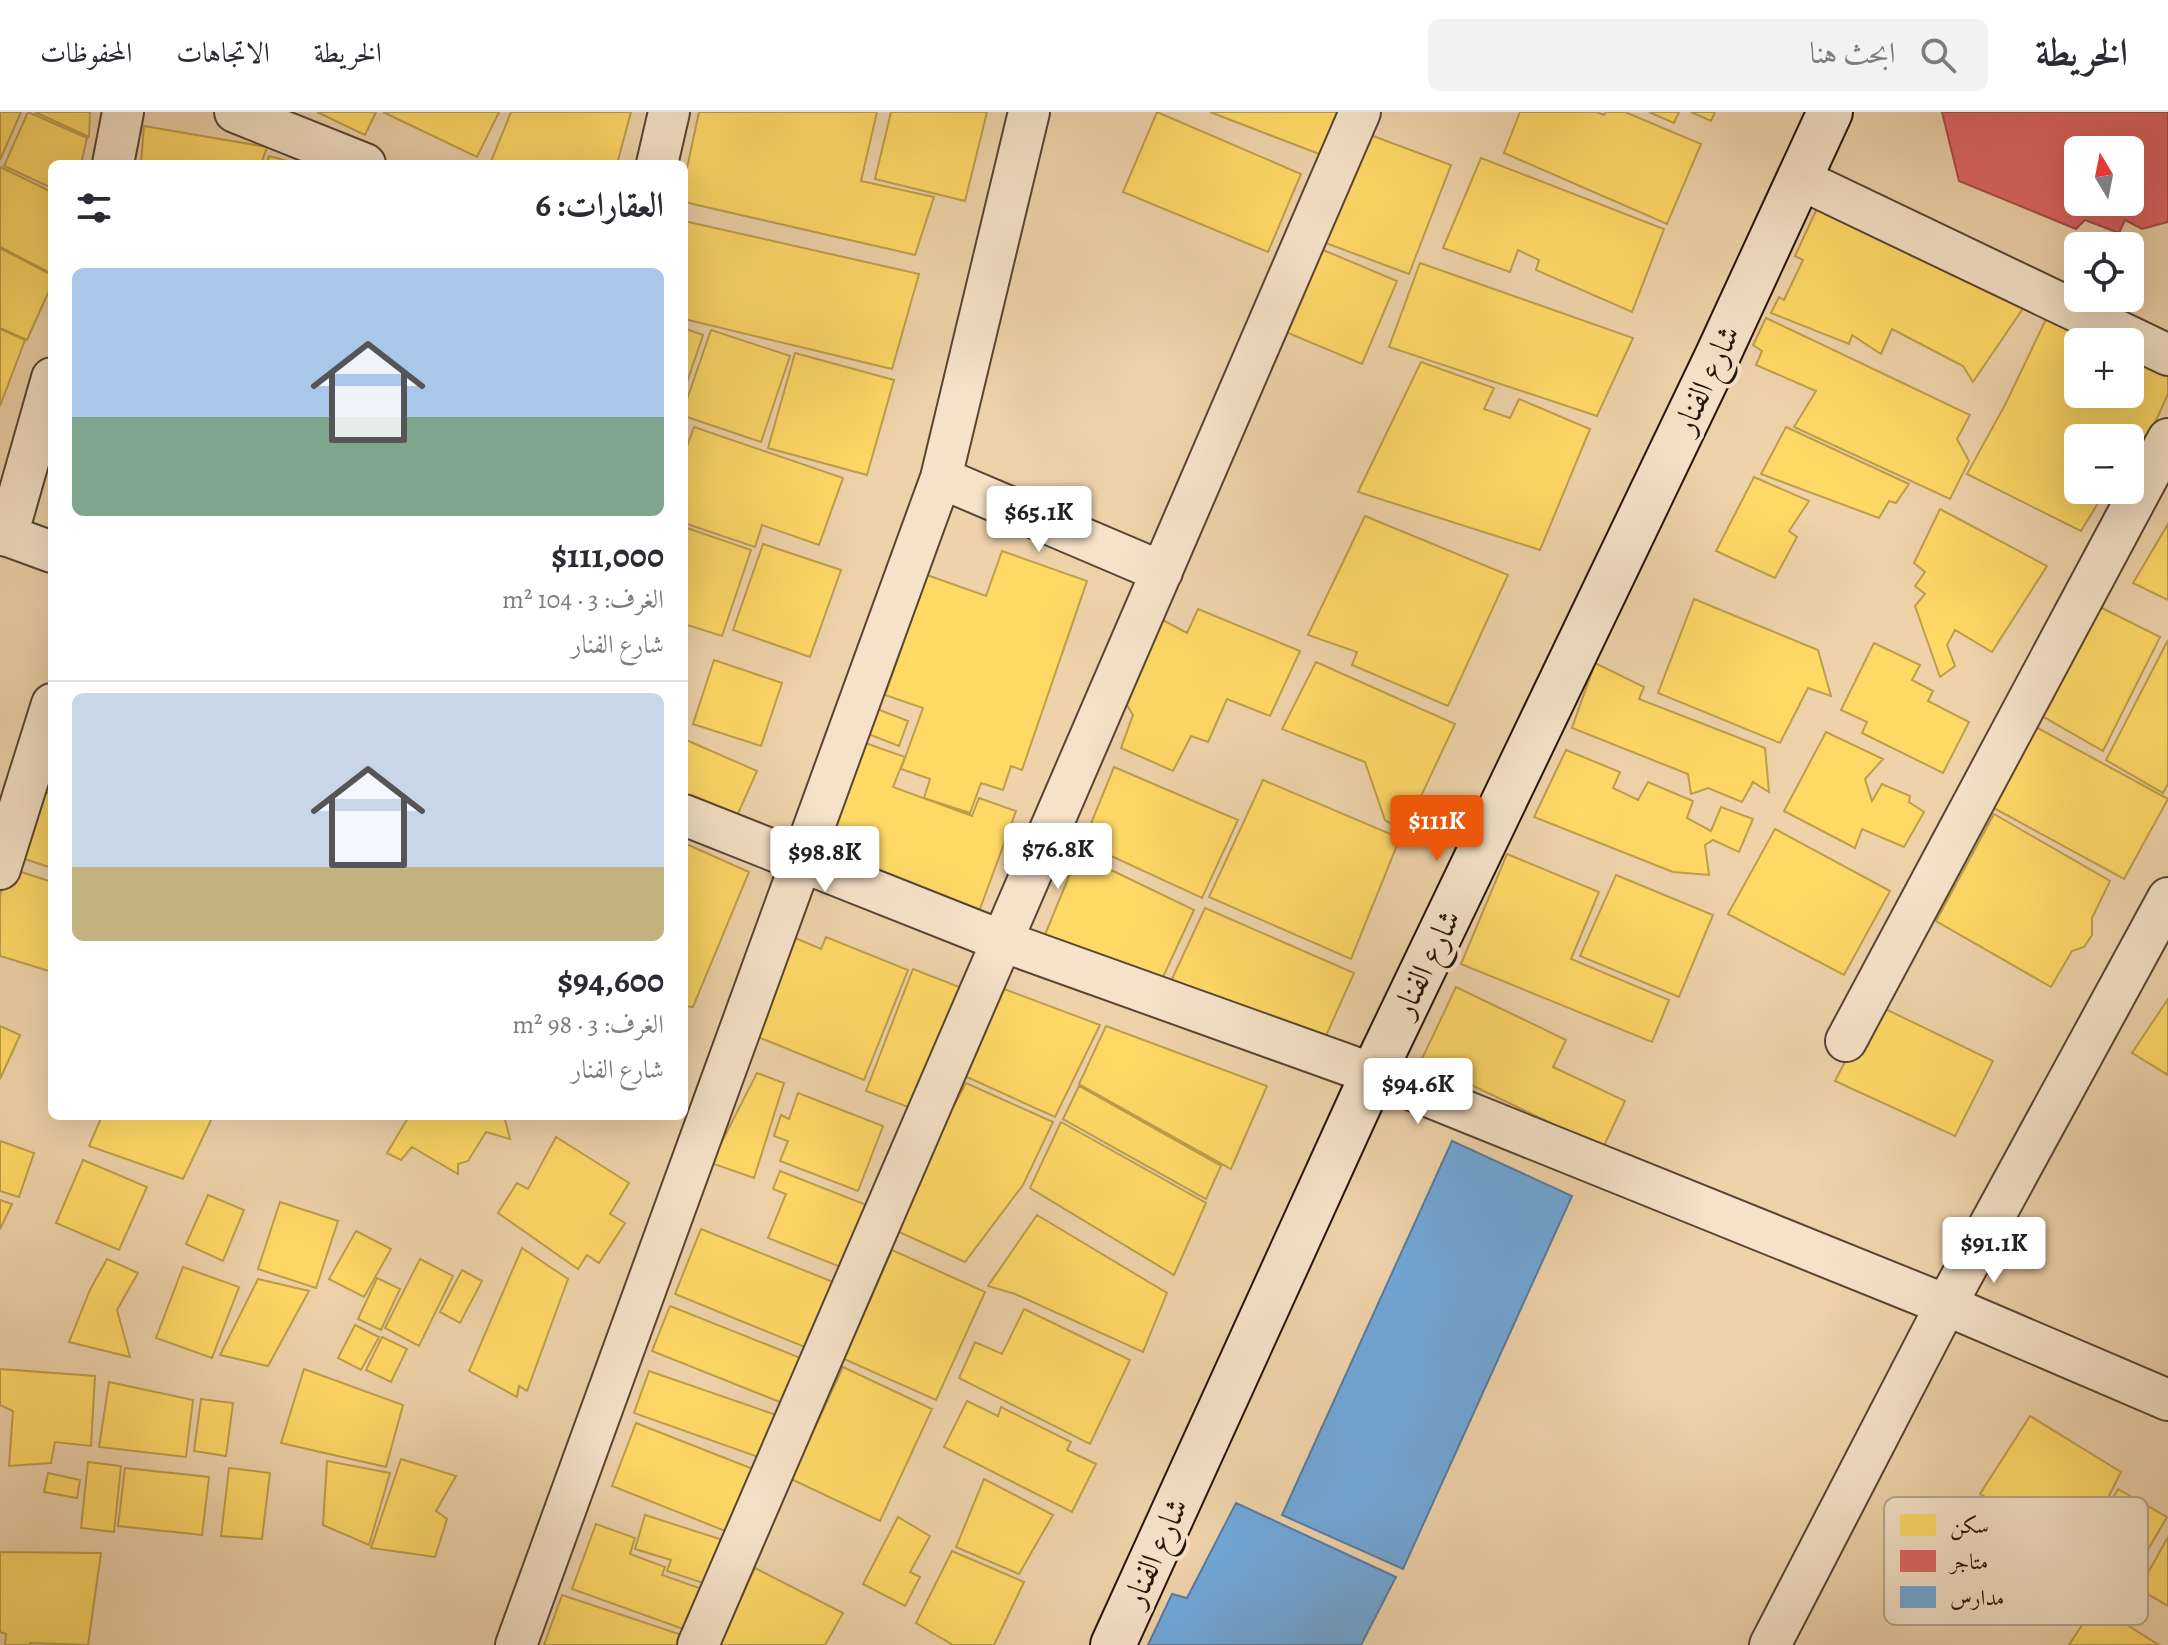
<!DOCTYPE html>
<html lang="ar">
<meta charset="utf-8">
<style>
:root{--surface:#fff;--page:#f2f2f3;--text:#2b2b33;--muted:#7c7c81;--line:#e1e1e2;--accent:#ea580c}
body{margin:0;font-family:Alegreya,Amiri,serif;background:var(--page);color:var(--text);direction:rtl;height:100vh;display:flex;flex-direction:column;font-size:30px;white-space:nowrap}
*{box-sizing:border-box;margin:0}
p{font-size:26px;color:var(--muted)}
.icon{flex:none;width:44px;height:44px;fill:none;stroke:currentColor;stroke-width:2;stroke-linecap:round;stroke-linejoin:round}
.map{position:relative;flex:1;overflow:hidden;direction:ltr}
.side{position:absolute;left:48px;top:48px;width:640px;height:960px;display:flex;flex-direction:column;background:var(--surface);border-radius:12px;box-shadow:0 8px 32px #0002;direction:rtl}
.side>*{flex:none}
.needle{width:52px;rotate:350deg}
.controls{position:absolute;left:2064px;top:24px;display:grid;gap:16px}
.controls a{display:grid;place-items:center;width:80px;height:80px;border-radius:12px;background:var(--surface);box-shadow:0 8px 32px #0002;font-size:40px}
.price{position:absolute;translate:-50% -68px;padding:0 18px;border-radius:8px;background:#fff;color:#222;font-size:26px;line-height:52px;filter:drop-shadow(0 2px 4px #0008)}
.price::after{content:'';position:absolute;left:50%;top:48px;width:24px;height:18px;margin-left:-12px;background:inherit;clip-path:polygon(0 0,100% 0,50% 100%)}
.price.on{background:var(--accent);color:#fff}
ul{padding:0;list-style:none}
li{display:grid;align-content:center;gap:16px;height:424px;padding:0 24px}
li+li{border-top:2px solid var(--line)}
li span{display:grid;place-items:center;height:248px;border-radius:12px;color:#555}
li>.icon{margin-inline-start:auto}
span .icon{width:144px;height:144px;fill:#fffc;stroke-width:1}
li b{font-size:34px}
h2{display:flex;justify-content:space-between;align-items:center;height:96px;padding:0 24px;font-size:34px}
header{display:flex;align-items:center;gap:48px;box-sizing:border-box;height:112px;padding:0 40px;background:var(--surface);border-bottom:2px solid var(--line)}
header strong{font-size:38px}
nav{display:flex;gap:44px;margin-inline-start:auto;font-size:28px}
.search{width:560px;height:72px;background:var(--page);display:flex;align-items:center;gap:20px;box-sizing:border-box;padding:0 28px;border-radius:12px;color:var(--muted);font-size:30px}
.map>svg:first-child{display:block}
</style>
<header>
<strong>الخريطة</strong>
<div class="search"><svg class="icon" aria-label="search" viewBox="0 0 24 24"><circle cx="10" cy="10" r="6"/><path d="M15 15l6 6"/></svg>ابحث هنا</div>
<nav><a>الخريطة</a><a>الاتجاهات</a><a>المحفوظات</a></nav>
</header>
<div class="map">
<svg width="2168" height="1533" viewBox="0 0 2168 1533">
<rect width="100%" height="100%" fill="#efd2aa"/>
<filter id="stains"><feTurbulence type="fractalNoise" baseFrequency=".0025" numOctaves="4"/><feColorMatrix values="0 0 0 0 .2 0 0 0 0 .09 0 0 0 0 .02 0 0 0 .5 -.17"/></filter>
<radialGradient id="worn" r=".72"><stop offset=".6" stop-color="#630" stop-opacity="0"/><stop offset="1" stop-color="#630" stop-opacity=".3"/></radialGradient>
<!-- homes -->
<path fill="#ffd966" stroke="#be9e4b" stroke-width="2" d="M0 0H21L0 48Z
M28 0 87 26 81 52H52V76L4 54Z
M35 0H90L89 25Z
M317 0H376L365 23Z
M383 0H499L477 45Z
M511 0H631L617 52H490Z
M699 0H877L861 69 934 85 915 143 684 90V70Z
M891 0H987L965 89 875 67Z
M1157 0 1301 62 1268 140 1123 80Z
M1210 0H1346L1327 45Z
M1520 0H1597L1604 3 1606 0H1625L1701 32 1667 112 1504 41Z
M1649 0H1679L1674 11Z
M1691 0H1715L1711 9Z
M144 14 267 35 261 52H141Z
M1365 21 1451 53 1409 162 1323 130Z
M269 44 299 52H267Z
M1481 46 1664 117 1632 200 1536 158 1539 148 1518 138 1510 160 1443 136Z
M0 55 52 80V162L0 135Z
M1820 90 2026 192 1973 270 1963 254 1892 217 1881 242 1852 223 1849 232 1771 201 1779 185 1784 188 1803 148 1795 144Z
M684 109 919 162 892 257 684 207Z
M1316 135 1397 169 1362 252 1281 218Z
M0 136 52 163V172L27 228 0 216Z
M1420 151 1633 226 1597 304 1389 235Z
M2048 203 2105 230H2078V282H2130V242L2168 261V282L2149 324 2138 323 2130 337V326H2078V378H2106L2081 419 1967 362 2006 291Z
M1766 206 1970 303 1957 327 1969 349 1950 387 1794 315 1816 279 1756 253 1762 239 1753 233Z
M684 216 703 223 684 279Z
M0 217 25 228 0 294Z
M711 218 790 244 761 330 684 304V296Z
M795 241 894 268 867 363 768 336Z
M1421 250 1494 276 1484 297 1510 306 1519 287 1590 317 1540 438 1358 380Z
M694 315 843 366 819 433 762 413 755 435 684 411V343Z
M1786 315 1909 372 1896 391 1889 389 1879 406 1761 362Z
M1754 365 1809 389 1789 419 1797 425 1775 466 1716 439Z
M1940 397 2047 454 1992 540 1955 518 1947 533 1955 554 1940 565 1915 494 1925 482 1915 474 1925 460 1914 451Z
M1365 404 1508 463 1448 594 1352 553 1357 540 1308 523Z
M2168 412V488L2133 471Z
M684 415 751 438 722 524 684 512Z
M763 432 841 458 810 545 733 518Z
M1002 439 1087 469 1022 658 1011 654 1003 678 981 671 970 701 924 686 930 667 901 657 923 596 885 583 927 463 986 484Z
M1694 487 1818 538 1831 584 1808 576 1780 631 1658 581Z
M2096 493 2160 525 2103 639 2037 601Z
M1198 497 1300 539 1270 604 1227 587 1208 630 1191 624 1173 659 1121 636 1133 603 1127 593 1161 507 1187 521Z
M2168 528V672L2163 681 2106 648Z
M1874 531 1920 553 1912 568 1933 579 1928 589 1969 610 1943 661 1862 621 1867 610 1841 598Z
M714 548 782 571 761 634 693 612Z
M1316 550 1455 612 1404 720 1385 708 1365 650 1282 617Z
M1595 551 1644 575 1639 587 1765 636 1769 680 1753 670 1742 690 1708 676 1691 682 1688 662 1572 616Z
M872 595 908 609 899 634 863 620Z
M2034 614 2168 687 2124 767 1990 694Z
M1826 620 1883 647 1865 667 1872 689 1882 672 1910 684 1909 690 1924 700 1904 735 1862 717 1855 736 1784 699Z
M684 627 757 659 732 715 684 694Z
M857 628 905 645 893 675 972 704 979 686 1016 699 977 805 813 744Z
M1566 638 1620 660 1613 676 1638 688 1648 670 1693 689 1687 706 1711 719 1721 695 1753 707 1739 740 1713 728 1705 733 1709 763 1673 760 1534 705Z
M1114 655 1238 708 1202 786 1083 731Z
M1263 668 1400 726 1351 847 1209 785Z
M42 679 52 683V756L19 745Z
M1994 702 2110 769 2092 806V823L2084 835 2072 839 2051 875 1936 809Z
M1775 717 1890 779 1844 863 1728 802Z
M684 731 749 760 693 895 684 894Z
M1078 742 1194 798 1157 878 1040 835Z
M1507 742 1599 780 1571 847 1669 888 1652 930 1461 852Z
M9 756 52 770V860L0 844V783Z
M1616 763 1713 803 1679 885 1580 844Z
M1205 796 1354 861 1321 935 1166 880Z
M788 823 821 837 826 825 908 858 864 968 748 921Z
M913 857 962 876 916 998 866 979Z
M996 874 1100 913 1055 1005 958 961Z
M1456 875 1566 928 1553 955 1625 989 1603 1036 1421 949Z
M2168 887V963L2132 941Z
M1875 892 1993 949 1955 1024 1835 969Z
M0 914 20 923 0 967Z
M1106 914 1267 974 1231 1057 1079 972Z
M757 961 784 971 754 1066 711 1051Z
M966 971 1053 1010 1023 1073 965 1150 888 1115Z
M1079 974 1221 1054 1206 1087 1063 1007Z
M798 981 883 1014 858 1079 780 1049 788 1029 774 1024 781 1003 789 1007Z
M102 1004H213L183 1067 89 1034Z
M409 1004H504L510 1027 486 1020 468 1049 458 1052V1062L412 1035 401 1048 387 1041Z
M1061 1010 1206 1091 1174 1163 1030 1076Z
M556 1025 629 1071 610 1102 625 1111 599 1151 587 1143 578 1157 498 1101 517 1071 528 1077Z
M0 1029 34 1041 19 1085 0 1079Z
M83 1048 147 1075 119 1138 56 1111Z
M780 1059 869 1094 843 1156 768 1126 786 1082 773 1077Z
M208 1083 244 1098 223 1149 186 1132Z
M0 1088 12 1092 0 1117Z
M280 1090 338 1109 316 1176 258 1157Z
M1037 1103 1167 1181 1143 1240 1015 1182 988 1174Z
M701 1117 843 1174 817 1240 675 1182Z
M356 1119 391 1137 364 1185 329 1167Z
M522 1136 568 1167 527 1279 519 1274 517 1285 469 1259Z
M892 1138 985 1180 936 1288 844 1247Z
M107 1147 138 1161 117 1198 130 1245 69 1230 90 1178Z
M420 1147 453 1164 419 1234 385 1216Z
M183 1155 239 1175 212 1246 156 1226Z
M462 1158 482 1169 460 1211 440 1200Z
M377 1166 400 1177 381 1218 358 1207Z
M258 1167 309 1179 268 1254 220 1243Z
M670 1194 808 1249 790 1294 652 1239Z
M1024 1197 1130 1248 1090 1332 959 1266 975 1230 1002 1242Z
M355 1213 379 1225 361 1258 338 1246Z
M382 1225 407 1237 391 1270 366 1258Z
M843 1255 932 1297 880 1409 791 1367Z
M0 1257 95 1264 91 1334 55 1330 51 1351 9 1354 13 1299 0 1293Z
M304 1257 403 1293 386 1355 281 1331Z
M649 1259 782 1305 767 1348 634 1301Z
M109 1270 193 1288 186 1345 99 1335Z
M201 1287 233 1291 226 1344 194 1339Z
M967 1289 998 1304 1001 1295 1071 1330 1067 1338 1096 1352 1072 1400 944 1335Z
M2030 1304 2121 1360 2056 1488 1957 1439 1989 1387 1980 1382Z
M636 1311 763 1361 738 1424 612 1374Z
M401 1347 456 1364 436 1399 447 1407 435 1445 371 1436Z
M327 1349 390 1361 369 1433 323 1413Z
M88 1350 121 1354 114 1420 81 1416Z
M125 1356 209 1365 202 1423 118 1414Z
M229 1356 270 1361 262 1427 221 1424Z
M48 1361 80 1368 77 1386 44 1380Z
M984 1367 1053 1403 1019 1462 956 1435Z
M2118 1377 2167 1405 2128 1472 2079 1444Z
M645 1403 729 1430 715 1475 667 1459 671 1448 635 1437Z
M898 1405 930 1424 910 1460 920 1465 905 1494 863 1472Z
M596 1412 635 1426 630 1442 665 1455 662 1463 702 1477 686 1518 572 1477Z
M2168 1425V1494L2139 1477Z
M952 1439 1024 1470 994 1533H953L916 1511Z
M0 1440 101 1441 88 1533 30 1531 29 1533H5L6 1522 0 1520Z
M755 1456 843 1501 825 1533H714Z
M562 1483 682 1523 678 1533H544Z
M2095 1493 2159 1533H2069Z"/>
<!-- shops -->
<path fill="#e06666" stroke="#a84e4b" stroke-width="2" fill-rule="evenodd" d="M1942 0H2168V110L2142 117 2125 108 2119 121 2085 108 2076 117 1959 69ZM2078 38H2130V90H2078Z"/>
<!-- schools -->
<path fill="#6fa8dc" stroke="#597c9d" stroke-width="2" d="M1452 1029 1572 1084 1403 1457 1282 1403Z
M1236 1391 1396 1465 1361 1533H1148L1172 1482 1187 1486Z"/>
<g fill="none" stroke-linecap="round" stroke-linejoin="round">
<!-- street casing -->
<g stroke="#584533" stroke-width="44">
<path id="street" d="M235 0 365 52
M113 52 123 0
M657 52 669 0
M1800 67 2168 243
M941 366 1162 460
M0 421 52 440
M7 424 52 266
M684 703 1002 829 1373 962 1946 1193 2168 1288
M0 757 52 592
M1846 929 2168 327
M516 1533 941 366 1029 0
M698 1533 1360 0
M1770 1533 1946 1193 2168 786"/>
</g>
<!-- secondary casing -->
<g stroke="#26160b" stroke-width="48">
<path id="secondary" d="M1113 1533 1373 962 1717 245 1830 0"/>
</g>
<!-- street -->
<use href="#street" stroke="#f5e2c8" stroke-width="40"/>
<!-- secondary -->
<use href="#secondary" stroke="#f5e2c8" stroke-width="44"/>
</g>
<g text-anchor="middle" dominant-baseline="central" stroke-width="8" stroke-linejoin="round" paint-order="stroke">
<!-- street labels -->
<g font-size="32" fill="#26160b" stroke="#f5e2c8">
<text transform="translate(1706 267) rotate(-65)">شارع الفنار</text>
<text transform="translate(1426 851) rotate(-64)">شارع الفنار</text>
<text transform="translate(1155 1440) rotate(-66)">شارع الفنار</text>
</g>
</g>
<!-- legend -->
<rect x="1884" y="1385" width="264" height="128" rx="12" fill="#f5e2c8" stroke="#b7a58f" stroke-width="2"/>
<rect x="1900" y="1402" width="36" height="22" fill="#ffd966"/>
<rect x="1900" y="1438" width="36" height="22" fill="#e06666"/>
<rect x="1900" y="1474" width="36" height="22" fill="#6fa8dc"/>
<g font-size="22" fill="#26160b">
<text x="1950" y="1421">سكن</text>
<text x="1950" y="1457">متاجر</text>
<text x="1950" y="1493">مدارس</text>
</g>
<rect width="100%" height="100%" filter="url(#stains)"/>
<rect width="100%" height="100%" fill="url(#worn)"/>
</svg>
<div class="controls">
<a><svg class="needle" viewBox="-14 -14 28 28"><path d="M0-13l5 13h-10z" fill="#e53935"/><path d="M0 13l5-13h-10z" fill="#7c7c81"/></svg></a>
<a><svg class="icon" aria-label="locate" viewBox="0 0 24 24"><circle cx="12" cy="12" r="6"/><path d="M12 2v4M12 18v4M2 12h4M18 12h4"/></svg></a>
<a>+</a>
<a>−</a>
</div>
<b class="price" style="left:1039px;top:442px">$65.1K</b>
<b class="price on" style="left:1437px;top:751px">$111K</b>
<b class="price" style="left:1058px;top:779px">$76.8K</b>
<b class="price" style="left:825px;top:782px">$98.8K</b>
<b class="price" style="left:1418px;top:1014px">$94.6K</b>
<b class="price" style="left:1994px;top:1173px">$91.1K</b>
<section class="side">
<h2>العقارات: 6<svg class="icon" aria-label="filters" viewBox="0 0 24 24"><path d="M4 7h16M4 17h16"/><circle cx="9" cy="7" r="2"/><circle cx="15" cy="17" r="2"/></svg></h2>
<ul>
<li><span style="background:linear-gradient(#a9c7e8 60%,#7fa58c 0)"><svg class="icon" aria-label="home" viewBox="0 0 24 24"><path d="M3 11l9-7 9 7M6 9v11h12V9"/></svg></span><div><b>$111,000</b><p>الغرف: 3 · 104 m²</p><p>شارع الفنار</p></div></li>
<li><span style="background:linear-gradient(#c9d6e8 70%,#c2b280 0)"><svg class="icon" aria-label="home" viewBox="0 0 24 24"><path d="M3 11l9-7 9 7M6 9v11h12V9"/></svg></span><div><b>$94,600</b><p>الغرف: 3 · 98 m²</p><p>شارع الفنار</p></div></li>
</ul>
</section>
</div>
